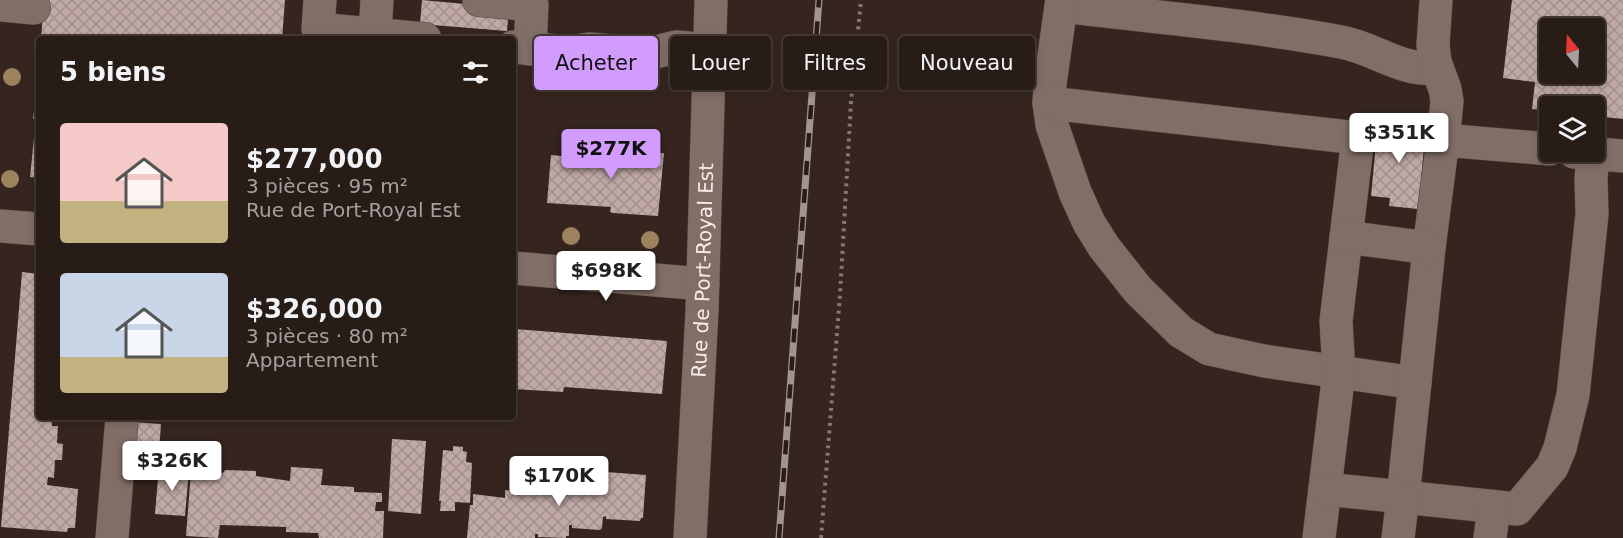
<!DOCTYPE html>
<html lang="fr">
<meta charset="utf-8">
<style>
:root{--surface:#281c16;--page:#30251f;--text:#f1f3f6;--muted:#a5a1a1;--line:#443a35;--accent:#d29cfd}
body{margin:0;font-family:"DejaVu Sans",sans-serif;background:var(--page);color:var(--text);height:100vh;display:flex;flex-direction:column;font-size:22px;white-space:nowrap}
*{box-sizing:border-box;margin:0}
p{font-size:20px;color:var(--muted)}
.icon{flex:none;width:33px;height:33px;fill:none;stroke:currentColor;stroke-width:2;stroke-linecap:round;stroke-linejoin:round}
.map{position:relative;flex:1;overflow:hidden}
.sheet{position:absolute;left:36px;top:36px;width:480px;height:384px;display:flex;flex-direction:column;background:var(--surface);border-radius:6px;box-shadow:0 3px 9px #0003,0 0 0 2px var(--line)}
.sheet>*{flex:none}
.top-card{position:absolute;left:534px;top:36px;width:570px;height:54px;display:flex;gap:12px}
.needle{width:39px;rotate:342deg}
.tools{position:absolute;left:1539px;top:18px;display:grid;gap:12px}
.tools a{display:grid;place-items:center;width:66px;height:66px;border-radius:6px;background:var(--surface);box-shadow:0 3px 9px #0003,0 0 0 2px var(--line);font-size:30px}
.price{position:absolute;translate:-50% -51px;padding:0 14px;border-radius:6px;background:#fff;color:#222;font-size:20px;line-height:39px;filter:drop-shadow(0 2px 3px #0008)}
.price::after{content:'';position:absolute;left:50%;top:36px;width:18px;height:14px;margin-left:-9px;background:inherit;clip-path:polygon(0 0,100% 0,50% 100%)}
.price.on{background:var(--accent);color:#111}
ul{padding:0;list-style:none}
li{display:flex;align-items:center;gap:18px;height:150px;padding:0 24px}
li span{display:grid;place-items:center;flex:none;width:168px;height:120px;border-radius:6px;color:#555}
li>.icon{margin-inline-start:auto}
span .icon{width:72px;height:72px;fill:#fffc;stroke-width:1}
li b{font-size:26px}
h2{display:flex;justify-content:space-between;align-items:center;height:72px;padding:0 24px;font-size:26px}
.chip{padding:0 21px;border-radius:6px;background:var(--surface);box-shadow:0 3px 9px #0003,0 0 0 2px var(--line);font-size:21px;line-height:54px}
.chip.on{background:var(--accent);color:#111}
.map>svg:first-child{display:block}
</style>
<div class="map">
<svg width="1623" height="538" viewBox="0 0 1623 538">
<defs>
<pattern id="building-cross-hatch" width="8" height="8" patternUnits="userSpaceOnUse" patternTransform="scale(1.5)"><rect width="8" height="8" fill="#bfa8a5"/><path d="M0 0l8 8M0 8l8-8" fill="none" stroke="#a2908d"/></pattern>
</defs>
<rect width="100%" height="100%" fill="#35251e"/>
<!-- building -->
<path fill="url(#building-cross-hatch)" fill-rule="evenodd" d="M44 0H285L282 39H41Z
M422 0 509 8 507 31 420 24Z
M1512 0H1623V119L1594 116V106H1550V111L1532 109 1535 82 1503 78ZM1550 28H1594V74H1550Z
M37 91H39V178L30 177 36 119H33Z
M1378 122 1426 128 1418 209 1389 206 1390 198 1371 196Z
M631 138 654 139 653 150H658V153H664L658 216 613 213 610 212 611 207 547 203 551 155 614 161 615 150 620 151V148L631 149Z
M22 272 39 274V417H52V426H58L57 443 63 444 62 460H55L54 478 48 477 47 485 78 489 75 528H68L67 532 1 527Z
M515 329 667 341 662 394 564 387 563 392 513 389Z
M131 422 161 424 158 464 128 462Z
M392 439 426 441 421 514 388 511Z
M453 446 463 447V451L467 452 466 462 472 463 470 503 455 502V511H440L441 501H439L443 450 453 451Z
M159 467 189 470 185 516 155 514Z
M291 467 323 469 321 485 354 487V492L382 493V502H376L375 511H384L383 538H319L318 533 286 532V527L220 525 218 538 186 536 191 471 223 473 225 470 256 471V476L290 481Z
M606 472 646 475 643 518H641L640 521 606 519V516L603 517 602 528 600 530 572 528V525H569V536H566V538L538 537V534H535V538H467L470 505H473V494L505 498V490L517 491V486L532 487V493H538L539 481 572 484 573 473 605 475Z"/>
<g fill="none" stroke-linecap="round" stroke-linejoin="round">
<!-- minor casing -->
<g stroke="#51433e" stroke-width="34">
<g id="minor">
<path d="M320 0 318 29 425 39"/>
<path d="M479 0 532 5 530 49"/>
<path d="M1063 0 1061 6C1155 17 1249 25 1341 42 1375 48 1401 72 1437 68"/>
<path d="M1436 0 1433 45 1435 62 1445 89 1447 101 1443 140"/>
<path d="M0 5 34 8"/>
<path d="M1061 6 1050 84 1049 103 1052 125 1075 192 1089 223 1104 247 1138 290 1181 332 1209 349 1264 361 1415 383"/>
<path d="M375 34 377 0"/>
<path d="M513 47 569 52 589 49 648 54 676 47 710 50"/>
<path d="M1049 103 1358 138 1336 321 1339 372 1319 538"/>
<path d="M1550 149 1443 140 1429 248 1403 497 1517 509 1552 467 1560 448 1573 395 1592 214 1591 179 1593 153"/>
<path d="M1574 152 1623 156"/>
<path d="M0 226 39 229"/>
<path d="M1346 237 1429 248"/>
<path d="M513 268 703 284"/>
<path d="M1325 489 1403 497 1398 538"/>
<path d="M112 538 122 417"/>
<path id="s1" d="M690 538 702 311 711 0"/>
<path d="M1490 538 1494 507"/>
</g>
</g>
<!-- path -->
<path stroke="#867771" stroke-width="4" stroke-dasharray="3 4.5" stroke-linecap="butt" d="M821 538 840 295 851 102 861 0"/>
<!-- minor -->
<use href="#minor" stroke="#816e66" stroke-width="33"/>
<!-- rail casing -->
<g stroke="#a2948f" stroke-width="7">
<path id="rail" d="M779 538 819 0"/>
</g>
<!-- rail -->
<use href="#rail" stroke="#2b1c15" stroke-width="4.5" stroke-dasharray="14" stroke-linecap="butt"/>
</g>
<!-- trees -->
<g fill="#9c835e">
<circle cx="12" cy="77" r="9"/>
<circle cx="10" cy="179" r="9"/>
<circle cx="571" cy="236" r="9"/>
<circle cx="650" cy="240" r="9"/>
</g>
<g text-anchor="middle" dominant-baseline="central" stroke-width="6" stroke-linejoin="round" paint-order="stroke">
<!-- street labels -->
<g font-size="20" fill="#f8ece8" stroke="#2b1c15">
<text stroke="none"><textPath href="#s1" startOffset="268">Rue de Port-Royal Est</textPath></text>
</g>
</g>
</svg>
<div class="tools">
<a><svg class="needle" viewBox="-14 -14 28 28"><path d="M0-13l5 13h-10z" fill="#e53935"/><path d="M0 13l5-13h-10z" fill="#a5a1a1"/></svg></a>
<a><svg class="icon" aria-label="layers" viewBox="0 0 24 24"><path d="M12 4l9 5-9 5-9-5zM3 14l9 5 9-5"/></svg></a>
</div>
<b class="price" style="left:1399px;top:164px">$351K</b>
<b class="price on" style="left:611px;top:180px">$277K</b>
<b class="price" style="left:606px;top:302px">$698K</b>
<b class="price" style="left:172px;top:492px">$326K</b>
<b class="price" style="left:559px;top:507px">$170K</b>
<div class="top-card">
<a class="chip on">Acheter</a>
<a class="chip">Louer</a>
<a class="chip">Filtres</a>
<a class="chip">Nouveau</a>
</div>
<section class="sheet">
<h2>5 biens<svg class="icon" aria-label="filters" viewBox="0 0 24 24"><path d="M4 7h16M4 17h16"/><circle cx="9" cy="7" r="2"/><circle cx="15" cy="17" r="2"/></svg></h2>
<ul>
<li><span style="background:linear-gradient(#f6c9c9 65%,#c2b280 0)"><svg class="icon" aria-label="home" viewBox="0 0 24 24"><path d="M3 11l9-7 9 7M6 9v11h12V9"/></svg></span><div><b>$277,000</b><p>3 pièces · 95 m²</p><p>Rue de Port-Royal Est</p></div></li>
<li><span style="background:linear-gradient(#c9d6e8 70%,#c2b280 0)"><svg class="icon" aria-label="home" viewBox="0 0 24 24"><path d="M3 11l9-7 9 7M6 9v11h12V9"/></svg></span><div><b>$326,000</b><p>3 pièces · 80 m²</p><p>Appartement</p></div></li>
</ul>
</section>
</div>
